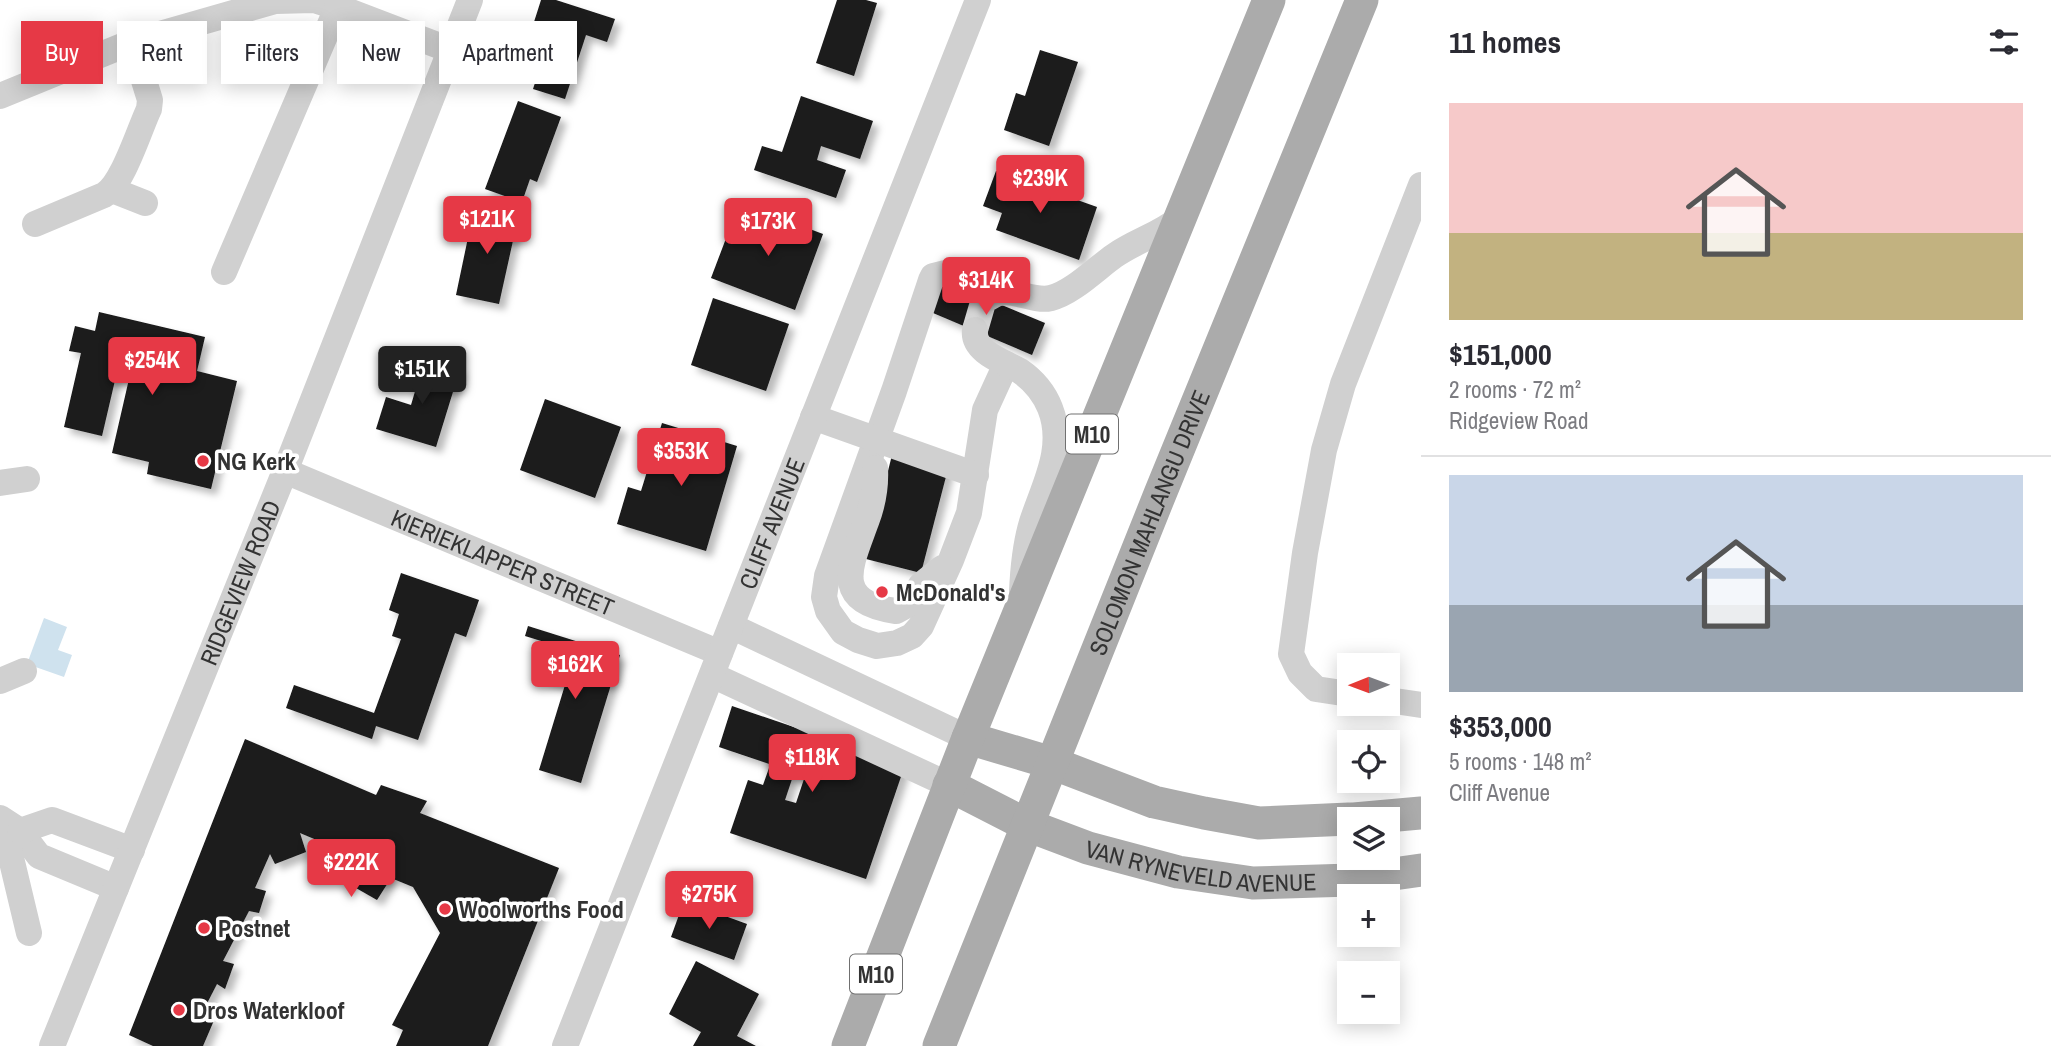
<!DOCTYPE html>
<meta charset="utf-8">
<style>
:root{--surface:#fff;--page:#f2f2f3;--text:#2b2b33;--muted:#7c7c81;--line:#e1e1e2;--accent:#e63946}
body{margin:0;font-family:"Archivo Narrow",sans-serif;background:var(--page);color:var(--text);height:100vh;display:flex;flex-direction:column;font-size:26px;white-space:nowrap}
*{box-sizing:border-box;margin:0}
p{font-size:23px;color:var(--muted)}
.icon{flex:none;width:38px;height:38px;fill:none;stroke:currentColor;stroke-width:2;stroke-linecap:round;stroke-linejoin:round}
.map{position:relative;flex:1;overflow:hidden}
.details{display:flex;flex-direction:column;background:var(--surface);width:630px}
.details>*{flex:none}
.guide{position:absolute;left:21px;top:21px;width:665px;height:63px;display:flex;gap:14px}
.needle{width:46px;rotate:269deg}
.controls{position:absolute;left:1337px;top:653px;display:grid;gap:14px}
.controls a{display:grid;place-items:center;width:63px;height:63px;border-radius:0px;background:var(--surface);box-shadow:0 4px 18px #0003;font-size:35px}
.price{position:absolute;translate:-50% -60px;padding:0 16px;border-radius:7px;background:var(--accent);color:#fff;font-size:23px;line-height:46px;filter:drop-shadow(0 2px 4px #0008)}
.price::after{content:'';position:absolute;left:50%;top:42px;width:21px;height:16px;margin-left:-10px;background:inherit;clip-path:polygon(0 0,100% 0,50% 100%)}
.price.selected{background:#222;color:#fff}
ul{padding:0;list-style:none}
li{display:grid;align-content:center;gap:14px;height:371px;padding:0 28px}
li+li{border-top:2px solid var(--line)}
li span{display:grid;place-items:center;height:217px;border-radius:0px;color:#555}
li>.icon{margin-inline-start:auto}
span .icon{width:126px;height:126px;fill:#fffc;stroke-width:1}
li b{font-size:30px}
h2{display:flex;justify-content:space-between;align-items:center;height:84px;padding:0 28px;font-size:30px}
.pill{padding:0 24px;border-radius:0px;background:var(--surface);box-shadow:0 4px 18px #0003;font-size:24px;line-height:63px}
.pill.selected{background:var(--accent);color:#fff}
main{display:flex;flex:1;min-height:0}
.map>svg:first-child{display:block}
</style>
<main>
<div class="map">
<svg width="1421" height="1046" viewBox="0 0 1421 1046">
<defs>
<filter id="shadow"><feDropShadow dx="6" dy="6" stdDeviation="3.5" flood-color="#0004"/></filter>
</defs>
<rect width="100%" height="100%" fill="#fff"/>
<!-- water -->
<path fill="#cfe2ee" d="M44 618 67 627 58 650 72 655 64 677 27 664Z"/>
<!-- building -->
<path fill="#1a1a1a" filter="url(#shadow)" d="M541 0H556L615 19 607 42 586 35 565 99 533 89 553 28 534 22Z
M837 0H866L877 3 854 76 816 63Z
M1040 50 1078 62 1049 146 1004 130 1016 93 1025 96Z
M801 96 873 121 860 159 821 146 817 160 846 170 836 198 754 170 762 146 782 152Z
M518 101 561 117 537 182 530 179 522 202 485 189Z
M996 171 1097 207 1079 260 996 230 1002 213 983 206Z
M751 207 823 234 795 310 711 278 733 220 745 224Z
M474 209 518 218 499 304 456 295Z
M939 279 1045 323 1032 355 926 310Z
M713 298 789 324 766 391 691 365Z
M99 312 205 337 197 371 237 381 211 489 147 474 149 462 112 453 129 379 116 376 102 436 64 427 81 353 69 351 75 326 95 331Z
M425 358 460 369 436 447 376 429 386 397 411 405Z
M545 399 621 427 595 498 520 470Z
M662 423 737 446 706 551 617 524 628 487 641 491Z
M894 447 950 461 921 573 866 559Z
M401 573 479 600 466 637 455 633 418 740 376 726 372 739 286 708 294 685 374 713 401 639 392 636 399 614 389 610Z
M528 626 620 655 581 783 539 770 565 685 541 678 551 644 525 636Z
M732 706 905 765 866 879 730 833 748 780 763 785 769 768 793 776 785 800 796 803 805 776 719 747Z
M245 739 376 795 381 785 427 801 420 813 559 868 488 1046H396L403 1030 392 1025 440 933 413 887 391 878 377 900 356 888 369 862 300 833 306 852 275 864 270 854 255 888 266 891 259 913 249 911 223 961 234 964 225 989 217 984 201 1015 215 1018 203 1046H153L129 1035Z
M684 901 747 924 734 960 671 937Z
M696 961 759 994 737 1036 756 1046H693L701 1032 669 1014Z"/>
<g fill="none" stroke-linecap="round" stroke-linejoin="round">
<!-- minor-tunnel -->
<path stroke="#d6d6d6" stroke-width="26" stroke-dasharray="26 13" stroke-linecap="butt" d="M975 330 982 306 987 299"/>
<!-- minor -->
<g stroke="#d0d0d0" stroke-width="26">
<path d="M0 96 132 42 275 1 314 0 351 12 450 50"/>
<path d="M112 190 145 203"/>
<path d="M35 224 104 195C123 184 139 130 149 109L150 100 132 42"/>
<path d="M224 272 337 8"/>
<path d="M1004 292 945 273 933 276 931 280 894 391 827 576 824 597 828 611 843 632 858 640 877 646 897 643 912 636 921 626 951 560 969 513 985 410 1006 364"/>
<path d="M989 298C1008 283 1030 303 1051 298 1072 293 1097 268 1114 256 1135 241 1159 235 1180 218"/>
<path d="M975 330C972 352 1005 362 1020 371 1033 380 1044 393 1050 408 1066 448 1044 485 1032 522 1025 545 1023 568 1022 592"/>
<path d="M813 417 976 475"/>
<path d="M875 468C876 486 873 504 866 522 851 564 830 602 896 611L909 604 921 585 942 568"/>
<path id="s1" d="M285 471 720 653"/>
<path d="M0 483 27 479"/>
<path d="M731 626 968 738"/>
<path d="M712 675 949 785"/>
<path d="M0 681 24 671"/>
<path d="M1349 694 1316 689 1300 673 1291 654 1305 553 1324 450 1343 384 1421 185"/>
<path d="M1388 700 1421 705"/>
<path d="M0 818 20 831 39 856 116 888"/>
<path d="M2 820 29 933"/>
<path d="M20 831 52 820 132 850"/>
<path id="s2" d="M52 1046 285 471 470 0"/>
<path id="s3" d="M565 1046 978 0"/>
</g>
<!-- major -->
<g stroke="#ababab" stroke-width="33">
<path d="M968 738 1052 763 1154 802 1204 813 1259 823 1349 819"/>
<path id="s4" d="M949 785 1027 825 1088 848 1178 872 1253 883 1351 880 1421 870"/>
<path d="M1354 819 1421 813"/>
<path d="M848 1046 968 738 1269 0"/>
<path id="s5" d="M939 1046 1160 494 1362 0"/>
</g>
</g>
<!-- markers -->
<g fill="#e63946" stroke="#fff" stroke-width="2.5">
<circle cx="203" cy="461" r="7"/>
<circle cx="882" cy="592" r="7"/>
<circle cx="445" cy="909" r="7"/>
<circle cx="204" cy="928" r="7"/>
<circle cx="179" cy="1010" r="7"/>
</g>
<g text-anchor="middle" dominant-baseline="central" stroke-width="7" stroke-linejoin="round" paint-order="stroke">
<!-- shield labels -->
<g fill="#fff" stroke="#707070" stroke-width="2">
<rect x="1066" y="414.5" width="52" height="39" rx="5"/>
<rect x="850" y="954.5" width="52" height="39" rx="5"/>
</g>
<g font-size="23" font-weight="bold" fill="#333">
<text x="1092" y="434">M10</text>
<text x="876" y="974">M10</text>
</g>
<!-- poi labels -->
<g font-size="24" font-weight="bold" fill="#333" stroke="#fff" text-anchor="start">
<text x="217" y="461">NG Kerk</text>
<text x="896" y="592">McDonald's</text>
<text x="459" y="909">Woolworths Food</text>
<text x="218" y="928">Postnet</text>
<text x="193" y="1010">Dros Waterkloof</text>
</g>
<!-- street labels -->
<g font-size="24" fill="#333" stroke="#fff">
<text stroke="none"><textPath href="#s5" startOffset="564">SOLOMON MAHLANGU DRIVE</textPath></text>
<text stroke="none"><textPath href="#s3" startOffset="562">CLIFF AVENUE</textPath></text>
<text stroke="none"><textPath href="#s1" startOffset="236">KIERIEKLAPPER STREET</textPath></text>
<text stroke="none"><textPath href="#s2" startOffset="500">RIDGEVIEW ROAD</textPath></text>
<text stroke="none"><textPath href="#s4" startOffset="268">VAN RYNEVELD AVENUE</textPath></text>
</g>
</g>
</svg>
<div class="controls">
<a><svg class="needle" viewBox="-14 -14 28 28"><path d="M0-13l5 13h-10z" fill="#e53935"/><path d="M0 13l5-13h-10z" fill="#7c7c81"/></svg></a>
<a><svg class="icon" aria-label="locate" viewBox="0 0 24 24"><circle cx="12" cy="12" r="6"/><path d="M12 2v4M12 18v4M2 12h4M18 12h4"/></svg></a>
<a><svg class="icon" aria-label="layers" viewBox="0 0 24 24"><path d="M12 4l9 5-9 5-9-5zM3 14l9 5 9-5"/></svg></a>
<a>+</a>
<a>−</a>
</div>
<b class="price" style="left:1040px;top:215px">$239K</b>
<b class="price" style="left:487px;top:256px">$121K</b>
<b class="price" style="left:768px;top:258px">$173K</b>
<b class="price" style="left:986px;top:317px">$314K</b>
<b class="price" style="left:152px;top:397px">$254K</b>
<b class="price selected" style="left:422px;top:406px">$151K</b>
<b class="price" style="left:681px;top:488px">$353K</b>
<b class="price" style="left:575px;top:701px">$162K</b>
<b class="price" style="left:812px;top:794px">$118K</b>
<b class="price" style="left:351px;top:899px">$222K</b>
<b class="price" style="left:709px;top:931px">$275K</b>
<div class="guide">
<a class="pill selected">Buy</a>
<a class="pill">Rent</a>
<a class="pill">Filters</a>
<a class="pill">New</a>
<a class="pill">Apartment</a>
</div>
</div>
<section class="details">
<h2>11 homes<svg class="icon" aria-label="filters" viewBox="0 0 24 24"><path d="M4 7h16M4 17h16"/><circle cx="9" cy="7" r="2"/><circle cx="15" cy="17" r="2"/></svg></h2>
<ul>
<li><span style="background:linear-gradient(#f6c9c9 60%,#c2b280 0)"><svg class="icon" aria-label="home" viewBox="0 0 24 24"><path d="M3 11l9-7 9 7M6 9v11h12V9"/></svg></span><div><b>$151,000</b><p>2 rooms · 72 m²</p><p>Ridgeview Road</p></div></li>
<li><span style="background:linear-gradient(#c9d6e8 60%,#9aa5b1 0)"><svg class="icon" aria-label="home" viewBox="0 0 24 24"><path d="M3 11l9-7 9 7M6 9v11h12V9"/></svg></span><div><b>$353,000</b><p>5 rooms · 148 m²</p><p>Cliff Avenue</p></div></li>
</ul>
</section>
</main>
